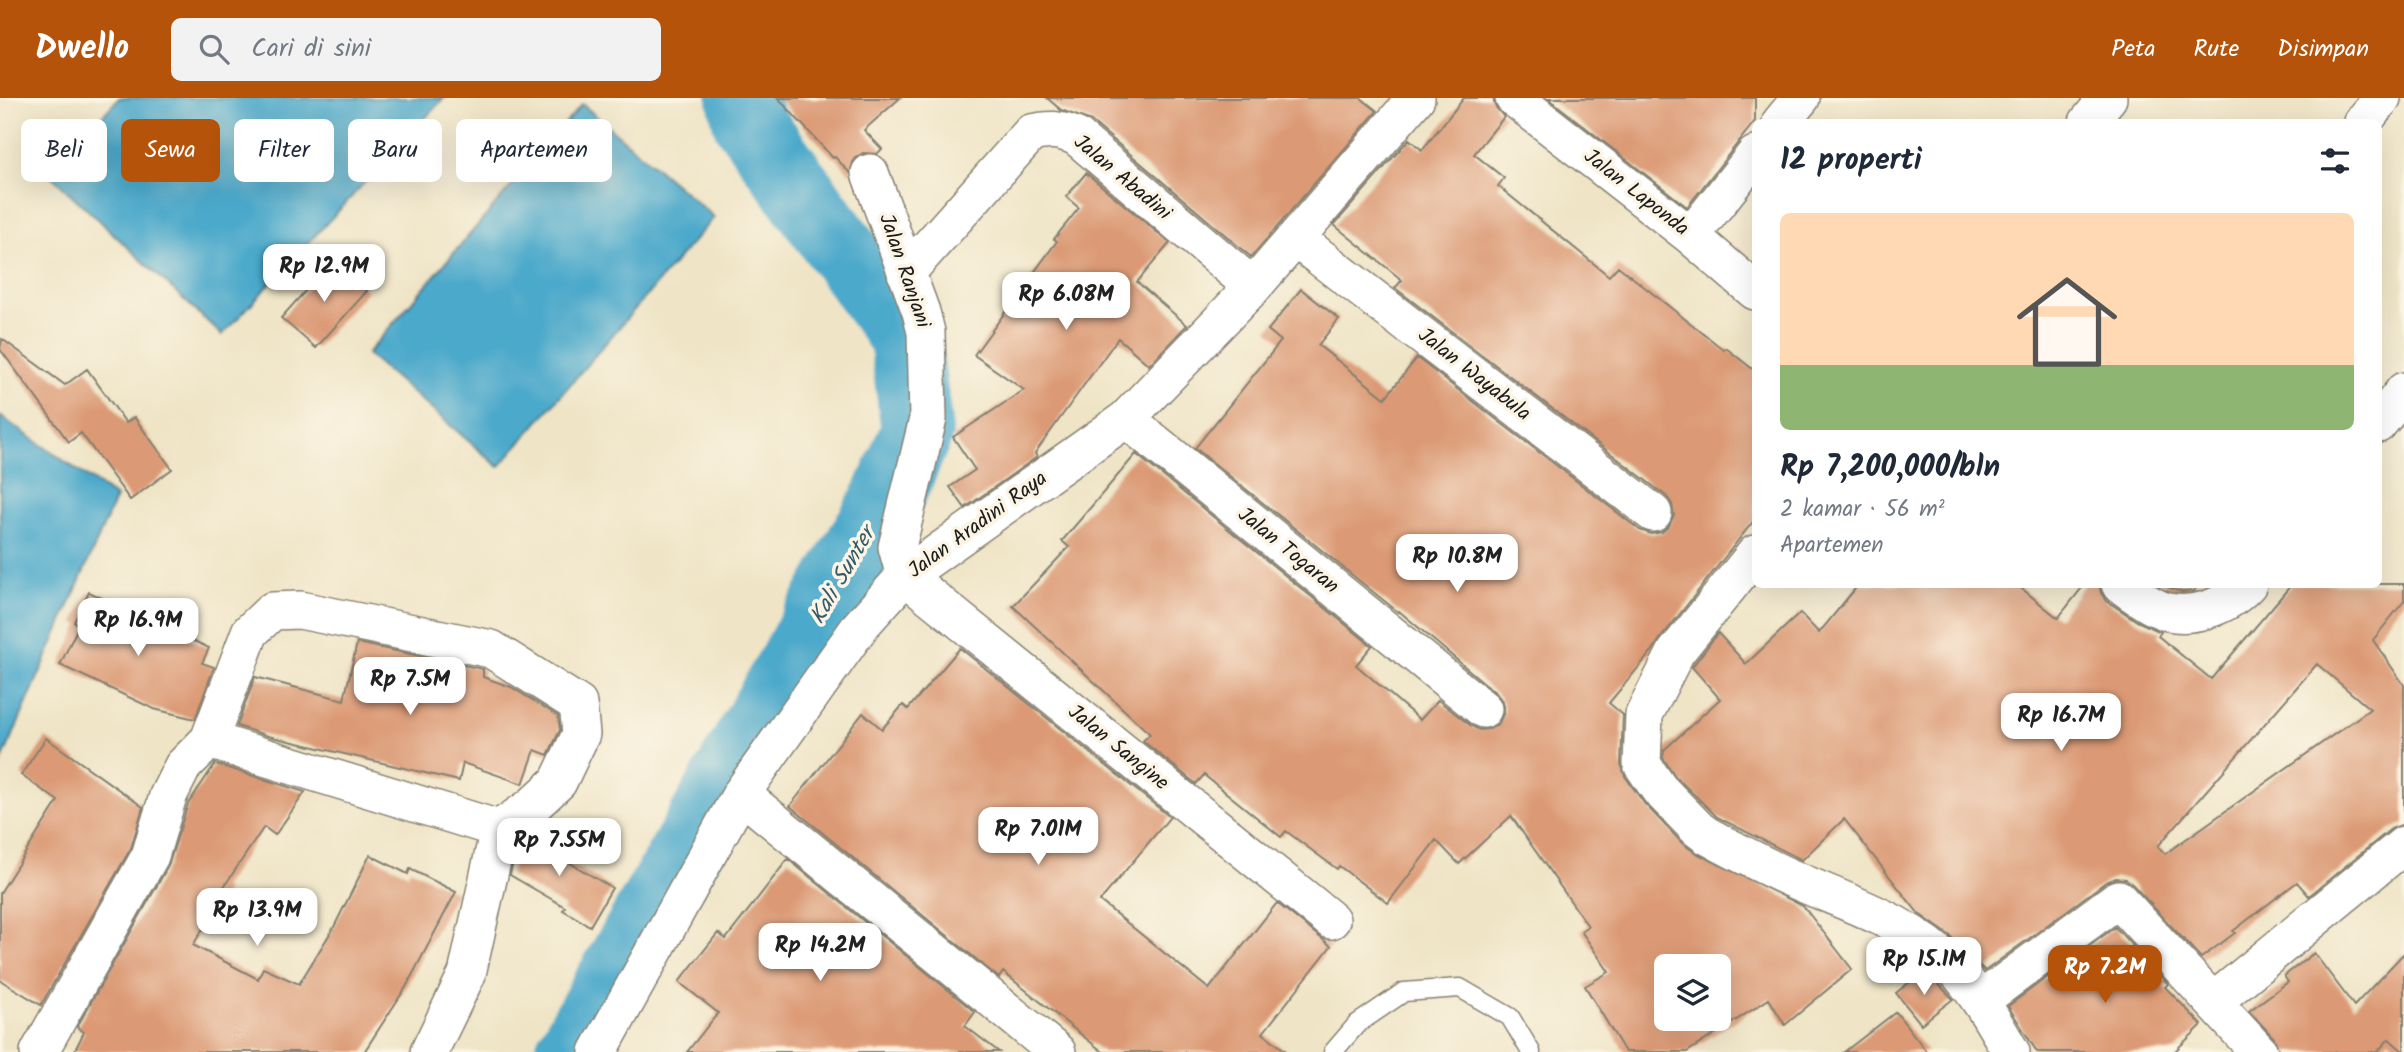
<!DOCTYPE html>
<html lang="id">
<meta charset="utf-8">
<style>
:root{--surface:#fff;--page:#f2f2f3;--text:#1f2937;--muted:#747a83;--line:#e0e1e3;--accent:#b45309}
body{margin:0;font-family:Kalam,sans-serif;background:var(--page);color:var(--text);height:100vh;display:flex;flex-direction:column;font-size:26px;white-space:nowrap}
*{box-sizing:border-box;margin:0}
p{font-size:23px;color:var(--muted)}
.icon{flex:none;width:38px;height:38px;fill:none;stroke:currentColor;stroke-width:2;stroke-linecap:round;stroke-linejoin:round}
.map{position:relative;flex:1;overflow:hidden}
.drawer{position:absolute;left:1752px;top:21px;width:630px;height:469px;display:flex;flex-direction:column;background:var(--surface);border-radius:10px;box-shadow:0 7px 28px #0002}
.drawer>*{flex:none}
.banner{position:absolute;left:21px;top:21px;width:665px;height:63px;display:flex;gap:14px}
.fabs{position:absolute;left:1654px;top:856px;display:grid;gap:14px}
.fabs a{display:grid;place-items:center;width:77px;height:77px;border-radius:10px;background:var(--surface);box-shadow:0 7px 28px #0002;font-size:35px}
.price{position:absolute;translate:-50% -60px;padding:0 16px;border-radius:14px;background:#fff;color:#222;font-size:23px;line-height:46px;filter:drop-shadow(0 2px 4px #0008)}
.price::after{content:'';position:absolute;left:50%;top:42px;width:21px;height:16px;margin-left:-10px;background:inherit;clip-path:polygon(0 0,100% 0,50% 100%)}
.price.active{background:var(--accent);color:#fff}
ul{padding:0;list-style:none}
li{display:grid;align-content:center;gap:14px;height:371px;padding:0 28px}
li+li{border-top:2px solid var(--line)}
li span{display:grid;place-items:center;height:217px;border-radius:10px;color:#555}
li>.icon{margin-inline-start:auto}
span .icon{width:126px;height:126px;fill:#fffc;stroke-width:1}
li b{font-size:30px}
h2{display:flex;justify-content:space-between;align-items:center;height:84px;padding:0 28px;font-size:30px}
.chip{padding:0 24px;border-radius:10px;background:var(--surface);box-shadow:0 7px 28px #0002;font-size:24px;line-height:63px}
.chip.active{background:var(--accent);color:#fff}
header{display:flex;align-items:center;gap:42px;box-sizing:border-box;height:98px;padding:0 35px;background:var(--accent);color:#fff}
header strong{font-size:33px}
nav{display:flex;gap:38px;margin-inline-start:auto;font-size:24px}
.search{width:490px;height:63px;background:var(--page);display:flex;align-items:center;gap:18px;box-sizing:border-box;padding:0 24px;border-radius:10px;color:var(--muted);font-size:26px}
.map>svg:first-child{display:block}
</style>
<header>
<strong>Dwello</strong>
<div class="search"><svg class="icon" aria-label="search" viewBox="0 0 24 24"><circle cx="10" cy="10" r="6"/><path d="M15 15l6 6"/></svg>Cari di sini</div>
<nav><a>Peta</a><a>Rute</a><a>Disimpan</a></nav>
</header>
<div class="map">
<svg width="2404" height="954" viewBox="0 0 2404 954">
<rect width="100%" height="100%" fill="#fcf5e5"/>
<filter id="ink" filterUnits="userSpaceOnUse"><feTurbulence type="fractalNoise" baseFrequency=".0143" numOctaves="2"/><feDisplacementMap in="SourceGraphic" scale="14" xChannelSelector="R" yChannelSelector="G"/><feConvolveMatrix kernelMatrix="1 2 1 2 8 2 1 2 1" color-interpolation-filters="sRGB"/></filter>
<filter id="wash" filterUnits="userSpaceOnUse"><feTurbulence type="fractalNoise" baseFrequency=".00686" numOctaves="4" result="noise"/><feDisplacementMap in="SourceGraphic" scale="28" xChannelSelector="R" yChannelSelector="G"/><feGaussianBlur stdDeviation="1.57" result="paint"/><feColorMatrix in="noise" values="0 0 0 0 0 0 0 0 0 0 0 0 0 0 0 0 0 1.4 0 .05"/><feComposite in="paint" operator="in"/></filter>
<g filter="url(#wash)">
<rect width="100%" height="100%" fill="#efe4c6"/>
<!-- water -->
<path fill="#4ca9cb" stroke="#346274" stroke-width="2" d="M119 0H444L222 237 48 75Z
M582 6 714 119 499 369 367 256Z
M0 318 116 399 0 667Z"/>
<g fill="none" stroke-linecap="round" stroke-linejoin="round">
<!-- river -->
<path stroke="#4ca9cb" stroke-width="72" d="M571 954 887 402 917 333 905 239 748 22 743 0"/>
</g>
<g id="blocks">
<!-- building -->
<path fill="#db9a75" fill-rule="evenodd" d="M778 0H900L864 32 882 51 877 56 863 55 854 61 850 75 835 59 833 60Z
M1047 0H1361L1377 13 1251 159 1091 23 1061 12Z
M1464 0H1493L1495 8 1504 19 1474 56 1504 80 1498 88 1609 178 1618 168 1724 252 1726 250 1755 273V421L1660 541 1653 552 1609 605 1623 617 1621 666 1625 678 1644 705 1683 746 1696 755 1803 808 1852 871 1785 927 1769 901 1687 954H1625L1585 888 1609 874 1581 833 1588 828 1511 718 1459 766 1436 742 1388 805 1339 768 1337 771 1286 733 1281 739 1204 677 1196 686 1143 643 1150 636 1013 508 1069 449 1062 443 1136 356 1372 548 1356 567 1420 622 1438 602 1470 627 1479 632 1490 631 1499 625 1504 614 1502 603 1496 595 1399 513 1398 514 1195 350 1281 243 1268 232 1301 191 1339 221 1318 247 1385 300 1417 260 1640 432 1651 436 1662 434 1669 428 1674 417 1672 406 1666 398 1395 190 1402 182 1334 127 1409 41 1422 52ZM1666 868H1718V920H1666Z
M1548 0H1755V23L1687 109Z
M1086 75 1170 145 1137 184 1187 227 1149 267 1118 240 1035 355 1037 359 965 410 950 389 975 372 953 339 1024 292 974 257 1057 143 1054 141 1079 110 1066 99Z
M333 162 367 193 316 250 281 220Z
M2 241 65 287 87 271 126 325 134 319 172 371 130 402 81 335 69 344 0 251Z
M1859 486H2016L2058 520 2085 486H2099L2101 495 2107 503 2137 523 2161 534 2158 538 2211 581 2292 486H2404V503L2373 542 2404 587V726L2391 731 2309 798 2297 784 2233 833 2235 835 2201 860 2133 787 2126 781 2116 780 2106 784 1985 873 1949 837 1919 816 1844 721 1802 762 1717 719 1675 678 1663 660 1664 652 1720 601 1692 569 1718 535 1746 566 1800 515 1819 535ZM2317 566 2370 611 2165 756 2158 748Z
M2157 486H2199L2194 493 2182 494Z
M89 494 209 550 202 565 214 569 195 621 154 611 60 567 79 527 74 524Z
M357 545 483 571V579L511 589 558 618 560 632 548 657 535 652 523 686 463 665 459 683 268 638 237 628 255 579 344 602Z
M960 550 1170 719 1100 803 1209 891 1277 805 1331 848 1263 935 1287 954H1103L1003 874 999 880 790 708 863 615 882 631 903 607 908 611Z
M46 640 143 709 131 750 41 907 0 882V795L58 703 21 677Z
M215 666 305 694 275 737 264 729 223 790 227 792 193 847 258 881 263 870 299 886 334 829 370 757 408 776 410 771 456 794 406 889 364 954H74L84 934 77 929 168 768 188 706Z
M539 729 562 743 555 756 612 790 590 828 563 812 565 809 510 777 512 768 533 733Z
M788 761 975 914 965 928 999 954H687L718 915 679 884 718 835 726 841Z
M2115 829 2168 886 2165 889 2202 927 2174 954H2037L2008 908Z
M2314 855 2354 908 2404 855V954L2389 941 2377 954H2279L2274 940 2249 913 2288 884 2284 878Z
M1925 872 1953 901 1921 926 1896 895Z
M1896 914 1927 954H1844Z"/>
</g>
</g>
<g filter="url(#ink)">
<use href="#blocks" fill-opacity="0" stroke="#868071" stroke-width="2"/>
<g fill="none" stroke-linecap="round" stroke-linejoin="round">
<!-- service casing -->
<g stroke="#868071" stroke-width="21">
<path id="service" d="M1333 954 1357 926 1404 894 1460 890 1510 919 1531 954"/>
</g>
<!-- minor casing -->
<g stroke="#868071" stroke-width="40">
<path id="minor" d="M1514 0 1691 138 1755 193
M1781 24 1801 0
M2088 24 2108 0
M2363 24 2382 0
M870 75 921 214 926 234 928 321 897 449 905 478 1331 822
M1691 138 1755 57
M1295 140 1653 415
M906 175 1031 35C1049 31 1060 31 1077 39L1253 189
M1126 321 1483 611
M2378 326 2404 293
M1755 456 1676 554 1644 617 1642 666 1659 691 1698 731 1706 737C1731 751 1757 764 1782 776 1844 805 1905 820 1954 870 1978 895 1994 925 2011 954
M2120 486C2132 495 2144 504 2157 510 2187 524 2227 509 2248 486
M209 642 499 731
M741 696 1057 954
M1981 902 2118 801 2259 954
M2213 904 2404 747
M39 954 150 758 168 698 183 668 209 642 250 534 272 513 300 512 491 551 578 606 581 636 558 684 531 709 499 731
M429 954 467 876 499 731
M598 954 741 696 861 527 905 478 1126 321 1253 189 1416 0"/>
</g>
<!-- service -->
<use href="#service" stroke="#fff" stroke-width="18"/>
<!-- minor -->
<use href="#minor" stroke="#fff" stroke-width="37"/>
</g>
</g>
<g text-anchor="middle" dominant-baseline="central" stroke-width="7" stroke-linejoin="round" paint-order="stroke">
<!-- street labels -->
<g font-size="21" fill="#1c1c1c" stroke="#fcf5e5">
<text transform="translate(1122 80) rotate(40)">Jalan Abadini</text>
<text transform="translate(1636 95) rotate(38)">Jalan Laponda</text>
<text transform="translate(904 173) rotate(71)">Jalan Ranjani</text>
<text transform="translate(1474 277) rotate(38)">Jalan Wayabula</text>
<text transform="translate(978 427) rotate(-36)">Jalan Aradini Raya</text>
<text transform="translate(1288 453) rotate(39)">Jalan Togaran</text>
<text transform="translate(1118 650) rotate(39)">Jalan Sangine</text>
</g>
<!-- water labels -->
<g font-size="23" font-style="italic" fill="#325b6b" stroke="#fcf5e5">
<text transform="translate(843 478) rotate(-60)">Kali Sunter</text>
</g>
</g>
</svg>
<div class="fabs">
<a><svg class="icon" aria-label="layers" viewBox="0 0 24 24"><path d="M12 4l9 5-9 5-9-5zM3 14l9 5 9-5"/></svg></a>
</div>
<b class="price" style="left:324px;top:206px">Rp 12.9M</b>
<b class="price" style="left:1066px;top:234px">Rp 6.08M</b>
<b class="price" style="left:1457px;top:496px">Rp 10.8M</b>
<b class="price" style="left:138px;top:560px">Rp 16.9M</b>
<b class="price" style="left:410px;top:619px">Rp 7.5M</b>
<b class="price" style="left:2061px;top:655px">Rp 16.7M</b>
<b class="price" style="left:1038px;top:769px">Rp 7.01M</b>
<b class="price" style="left:559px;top:780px">Rp 7.55M</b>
<b class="price" style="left:257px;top:850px">Rp 13.9M</b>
<b class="price" style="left:820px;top:885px">Rp 14.2M</b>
<b class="price" style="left:1924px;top:899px">Rp 15.1M</b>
<b class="price active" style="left:2105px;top:907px">Rp 7.2M</b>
<div class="banner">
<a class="chip">Beli</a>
<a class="chip active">Sewa</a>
<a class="chip">Filter</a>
<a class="chip">Baru</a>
<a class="chip">Apartemen</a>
</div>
<section class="drawer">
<h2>12 properti<svg class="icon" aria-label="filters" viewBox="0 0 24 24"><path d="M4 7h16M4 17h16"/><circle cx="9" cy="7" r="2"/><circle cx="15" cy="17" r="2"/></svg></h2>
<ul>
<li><span style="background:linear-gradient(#ffd9b3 70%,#8fb573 0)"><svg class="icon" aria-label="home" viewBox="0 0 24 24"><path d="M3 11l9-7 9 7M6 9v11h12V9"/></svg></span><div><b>Rp 7,200,000/bln</b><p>2 kamar · 56 m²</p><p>Apartemen</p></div></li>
</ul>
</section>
</div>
